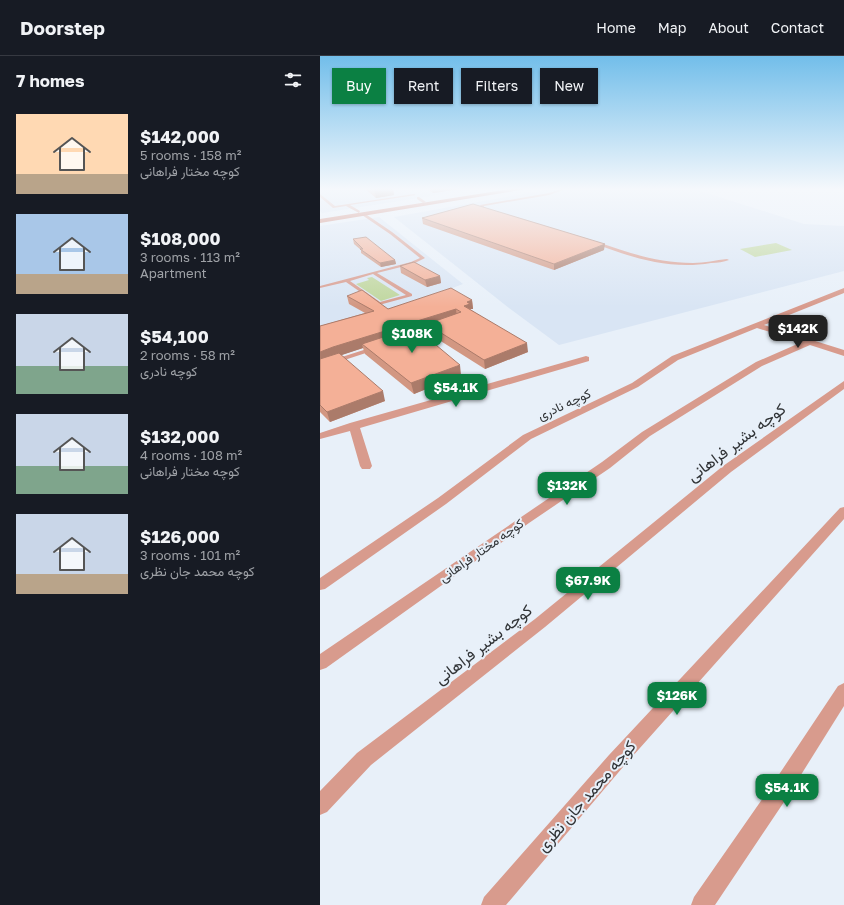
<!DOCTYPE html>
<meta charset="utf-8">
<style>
:root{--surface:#171b24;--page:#20242c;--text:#f1f3f6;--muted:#9ea1a6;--line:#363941;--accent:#0b8043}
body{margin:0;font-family:"Golos Text",Vazirmatn,sans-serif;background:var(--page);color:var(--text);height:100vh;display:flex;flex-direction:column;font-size:15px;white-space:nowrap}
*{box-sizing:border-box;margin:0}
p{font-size:13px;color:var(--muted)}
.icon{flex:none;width:22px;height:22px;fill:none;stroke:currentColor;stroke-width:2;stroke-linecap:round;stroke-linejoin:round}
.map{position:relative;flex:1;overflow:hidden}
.panel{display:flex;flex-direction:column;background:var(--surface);width:320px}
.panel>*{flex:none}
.hud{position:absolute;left:12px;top:12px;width:380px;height:36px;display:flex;gap:8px}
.price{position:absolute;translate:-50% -34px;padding:0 9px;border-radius:8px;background:var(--accent);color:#fff;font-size:13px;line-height:26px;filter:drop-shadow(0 1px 2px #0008)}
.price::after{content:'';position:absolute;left:50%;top:24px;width:12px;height:9px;margin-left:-6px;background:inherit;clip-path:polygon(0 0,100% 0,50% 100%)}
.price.active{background:#222;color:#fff}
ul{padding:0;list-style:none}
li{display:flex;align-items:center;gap:12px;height:100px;padding:0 16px}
li span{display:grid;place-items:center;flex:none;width:112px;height:80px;border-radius:0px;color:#555}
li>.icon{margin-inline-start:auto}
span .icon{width:48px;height:48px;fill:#fffc;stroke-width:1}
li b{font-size:17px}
h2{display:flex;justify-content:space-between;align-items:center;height:48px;padding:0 16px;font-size:17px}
.pill{padding:0 14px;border-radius:0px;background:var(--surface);box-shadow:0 1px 3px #0004;font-size:14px;line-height:36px}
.pill.active{background:var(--accent);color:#fff}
header{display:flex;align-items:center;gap:24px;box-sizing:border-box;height:56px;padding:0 20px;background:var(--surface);border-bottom:1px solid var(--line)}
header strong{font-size:19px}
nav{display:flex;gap:22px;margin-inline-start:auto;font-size:14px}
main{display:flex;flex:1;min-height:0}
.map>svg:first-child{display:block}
</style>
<header>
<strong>Doorstep</strong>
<nav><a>Home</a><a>Map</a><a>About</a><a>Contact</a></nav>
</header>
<main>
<section class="panel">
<h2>7 homes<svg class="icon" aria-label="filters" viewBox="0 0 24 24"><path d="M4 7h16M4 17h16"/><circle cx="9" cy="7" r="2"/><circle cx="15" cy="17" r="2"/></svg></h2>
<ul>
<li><span style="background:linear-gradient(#ffd9b3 75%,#b9a48a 0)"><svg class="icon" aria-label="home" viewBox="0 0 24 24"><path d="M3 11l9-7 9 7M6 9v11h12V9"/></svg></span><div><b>$142,000</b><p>5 rooms · 158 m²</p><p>کوچه مختار فراهانی</p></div></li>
<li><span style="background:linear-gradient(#a9c7e8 75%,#b9a48a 0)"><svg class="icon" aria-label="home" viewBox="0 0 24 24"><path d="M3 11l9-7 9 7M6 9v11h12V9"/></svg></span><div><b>$108,000</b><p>3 rooms · 113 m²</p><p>Apartment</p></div></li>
<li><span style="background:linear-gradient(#c9d6e8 65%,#7fa58c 0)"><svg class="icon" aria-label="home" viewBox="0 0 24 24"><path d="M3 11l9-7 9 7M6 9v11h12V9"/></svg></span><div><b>$54,100</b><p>2 rooms · 58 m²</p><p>کوچه نادری</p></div></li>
<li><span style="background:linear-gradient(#c9d6e8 65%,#7fa58c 0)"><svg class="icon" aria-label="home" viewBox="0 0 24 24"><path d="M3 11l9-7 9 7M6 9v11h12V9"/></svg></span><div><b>$132,000</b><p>4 rooms · 108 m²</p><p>کوچه مختار فراهانی</p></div></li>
<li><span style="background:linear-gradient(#c9d6e8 75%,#b9a48a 0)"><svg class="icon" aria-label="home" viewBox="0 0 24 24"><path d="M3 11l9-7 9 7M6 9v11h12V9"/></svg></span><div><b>$126,000</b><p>3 rooms · 101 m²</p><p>کوچه محمد جان نظری</p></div></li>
</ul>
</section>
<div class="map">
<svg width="524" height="849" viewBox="0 0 524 849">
<rect width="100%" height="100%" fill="#e8f0f9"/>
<!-- built -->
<path fill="#d9e5f4" d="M0 132H163L2 157 0 155Z
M237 132H371L484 168 524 170V215L239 289 189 252 74 161Z
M59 161 143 228 85 250 0 275V170Z"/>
<!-- green -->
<path fill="#bfd69d" d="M456 187 472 194 435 201 420 193Z
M52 221 80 239 61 245 36 228 49 224 47 222Z"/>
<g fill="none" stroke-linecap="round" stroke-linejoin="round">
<!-- lane -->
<path fill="#d89b8d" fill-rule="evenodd" d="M244 132H249L229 139 164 150V152L170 154 169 156 162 154 160 149 229 137Z
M0 138 15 150 94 138 96 139 30 149 40 155 39 157 26 150 13 152 0 141Z
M97 141H99L106 146 103 147 97 143Z
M42 157H44L72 176 105 202 93 208 57 217 92 238V240L59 249 26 226 0 232V230L91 206 100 202 70 178 42 159ZM53 218 86 239 60 246 30 225Z
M277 186C310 197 338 207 373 207 385 207 396 204 407 203L409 204C404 206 397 207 391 207 351 214 312 202 276 188L275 187Z
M53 291 55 292V294L0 312V308Z"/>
<!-- street -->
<path fill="#d89b8d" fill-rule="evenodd" d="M524 232V237L444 269 524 294V300L490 289 442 310 330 380 290 412 209 467 6 612 0 614V598L282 406 322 376 436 306 482 286 437 272 358 304 318 331 211 383 126 448 5 533 0 534V522L118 442 203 379 312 327 352 300Z
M266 300 269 301V305L40 372 52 410 50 413H42L40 410 30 375 0 383V377L30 367Z
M524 325V333L411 416 225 571 51 709 7 756 0 759V735L37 697 215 563 403 410Z
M524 451V463L303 711 186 849H161L164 841 289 699 520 452Z
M524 627V650L464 746 395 849H371L374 841 450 732 518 630Z"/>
<!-- secondary -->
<path fill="#c8705d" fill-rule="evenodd" d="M197 132H212L0 167V163Z"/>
</g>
<!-- wall -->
<path fill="#d29782" d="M44 132H73L74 139 56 142Z
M106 132H140V133L113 137Z
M102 162 284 194 234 214 103 168Z
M33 183 75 204 76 208 61 211 41 197V194L34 188Z
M80 210 120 220 121 227 107 231 81 217Z
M27 240 68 253 152 244 153 253H150L208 296 165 313 108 277 107 271 103 272 104 279 141 319 94 338 45 298 43 292 21 299 65 345 10 366 0 356V270L45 257 29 248Z"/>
<!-- shaded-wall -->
<path fill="#ab7b6a" d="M54 132H73L74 139 56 142Z
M112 132H140V133L113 137Z
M285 188 284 194 234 214V208Z
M75 204 76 208 61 211 60 207Z
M120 220 121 227 107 231 105 224Z
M152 244 153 253H150L144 250 147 246Z
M136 253 137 262 107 268V271L103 272 104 278 100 284 42 288 43 292 16 301 0 307V296L13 291Z
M207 287 208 296 165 313 164 304Z
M140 309 141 319 94 338 91 327Z
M63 335 65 345 10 366 7 356Z"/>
<!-- building -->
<path fill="#f4b097" stroke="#ab7b6a" d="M153 148 285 188 234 208 102 162Z
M46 181 75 204 60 207 40 193H43L33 183Z
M94 206 120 220 105 224 80 210Z
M131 232 152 244 147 246 150 248 144 250 207 287 164 304 107 268 141 256 136 253 13 291 0 296V270L54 255 27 240 42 234 68 253Z
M103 268 98 274 140 309 91 327 42 288Z
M19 297 63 335 7 356 0 349V303Z"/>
<!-- sky -->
<linearGradient id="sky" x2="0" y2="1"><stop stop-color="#72beea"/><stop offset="0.53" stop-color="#f5f8fc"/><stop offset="1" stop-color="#f5f8fc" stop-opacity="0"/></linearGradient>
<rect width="524" height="251" fill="url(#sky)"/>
<g text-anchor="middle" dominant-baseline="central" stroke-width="4" stroke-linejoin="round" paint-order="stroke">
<!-- street labels -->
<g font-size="13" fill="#303336" stroke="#e8f0f9">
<text transform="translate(244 348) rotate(-25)">کوچه نادری</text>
<text transform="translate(161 494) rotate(-35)">کوچه مختار فراهانی</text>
</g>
<!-- near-street labels -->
<g font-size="16" fill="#303336" stroke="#e8f0f9">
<text transform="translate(416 386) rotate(-37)">کوچه بشیر فراهانی</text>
<text transform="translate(163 588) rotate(-38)">کوچه بشیر فراهانی</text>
<text transform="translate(266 740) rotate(-49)">کوچه محمد جان نظری</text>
</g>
</g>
</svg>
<b class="price active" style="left:478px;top:293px">$142K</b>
<b class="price" style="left:92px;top:298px">$108K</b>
<b class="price" style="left:136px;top:352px">$54.1K</b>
<b class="price" style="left:247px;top:450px">$132K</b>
<b class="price" style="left:268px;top:545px">$67.9K</b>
<b class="price" style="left:357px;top:660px">$126K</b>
<b class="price" style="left:467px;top:752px">$54.1K</b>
<div class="hud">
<a class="pill active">Buy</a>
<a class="pill">Rent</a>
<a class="pill">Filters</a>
<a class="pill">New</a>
</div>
</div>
</main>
